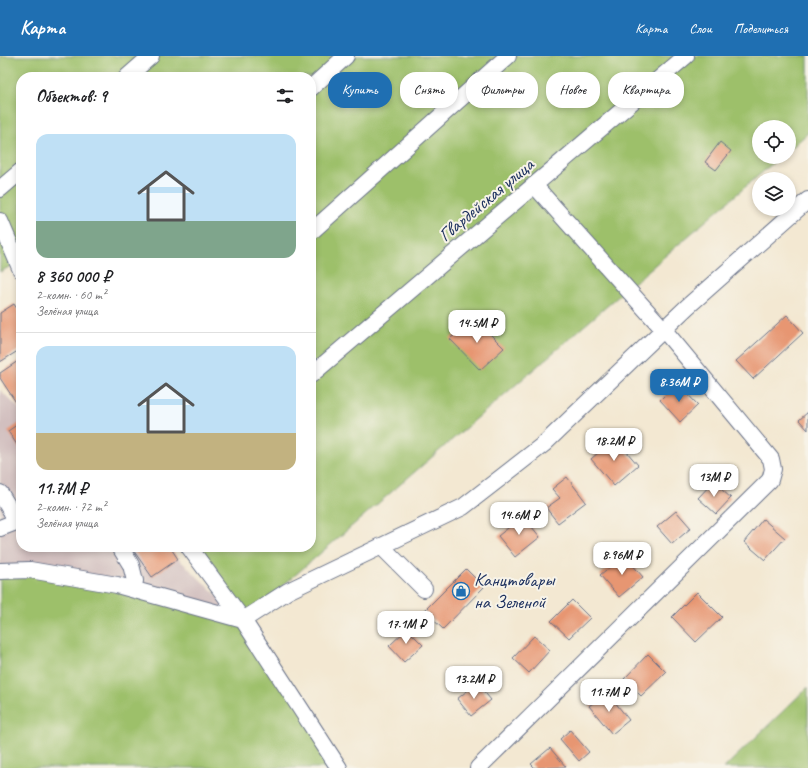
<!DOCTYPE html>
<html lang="ru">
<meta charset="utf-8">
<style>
:root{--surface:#fff;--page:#f6f6f6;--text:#202124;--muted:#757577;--line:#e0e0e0;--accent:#1f6fb2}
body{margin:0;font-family:Caveat,sans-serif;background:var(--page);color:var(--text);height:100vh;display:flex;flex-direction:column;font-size:15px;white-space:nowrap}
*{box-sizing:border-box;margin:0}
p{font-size:13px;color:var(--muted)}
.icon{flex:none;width:22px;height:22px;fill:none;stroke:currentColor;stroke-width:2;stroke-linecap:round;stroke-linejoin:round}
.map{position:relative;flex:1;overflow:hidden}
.details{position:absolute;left:16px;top:16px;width:300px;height:480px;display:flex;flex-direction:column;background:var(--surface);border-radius:16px;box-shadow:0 2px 6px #0003}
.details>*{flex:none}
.banner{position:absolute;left:328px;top:16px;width:380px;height:36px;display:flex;gap:8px}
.controls{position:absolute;left:752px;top:64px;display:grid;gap:8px}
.controls a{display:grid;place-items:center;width:44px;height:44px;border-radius:50%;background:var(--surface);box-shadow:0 2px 6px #0003;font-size:20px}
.price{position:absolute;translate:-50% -34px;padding:0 9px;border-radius:8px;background:#fff;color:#222;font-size:13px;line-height:26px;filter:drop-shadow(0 1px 2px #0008)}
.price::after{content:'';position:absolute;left:50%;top:24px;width:12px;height:9px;margin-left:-6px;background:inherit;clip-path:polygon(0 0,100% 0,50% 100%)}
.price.on{background:var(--accent);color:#fff}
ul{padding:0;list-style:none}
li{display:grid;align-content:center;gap:8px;height:212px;padding:0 20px}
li+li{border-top:1px solid var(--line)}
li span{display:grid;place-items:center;height:124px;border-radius:12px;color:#555}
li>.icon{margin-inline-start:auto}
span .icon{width:72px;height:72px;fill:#fffc;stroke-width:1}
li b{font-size:17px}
h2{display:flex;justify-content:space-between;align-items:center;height:48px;padding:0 20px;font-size:17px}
.tag{padding:0 14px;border-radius:16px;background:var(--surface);box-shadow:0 2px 6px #0003;font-size:14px;line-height:36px}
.tag.on{background:var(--accent);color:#fff}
header{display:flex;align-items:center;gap:24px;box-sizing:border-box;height:56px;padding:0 20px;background:var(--accent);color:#fff}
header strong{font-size:19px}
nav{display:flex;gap:22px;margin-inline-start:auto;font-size:14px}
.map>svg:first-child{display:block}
</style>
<header>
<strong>Карта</strong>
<nav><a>Карта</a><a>Слои</a><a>Поделиться</a></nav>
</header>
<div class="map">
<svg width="808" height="712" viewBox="0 0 808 712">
<rect width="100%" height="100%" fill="#f7f3e8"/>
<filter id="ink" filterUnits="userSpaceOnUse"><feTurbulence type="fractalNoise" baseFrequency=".025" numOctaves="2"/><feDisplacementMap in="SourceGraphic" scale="8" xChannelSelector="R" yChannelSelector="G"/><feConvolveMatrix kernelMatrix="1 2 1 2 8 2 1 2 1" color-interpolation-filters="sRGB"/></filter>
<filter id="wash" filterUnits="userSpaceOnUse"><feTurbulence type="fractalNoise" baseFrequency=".012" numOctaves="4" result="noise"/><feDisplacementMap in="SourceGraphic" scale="16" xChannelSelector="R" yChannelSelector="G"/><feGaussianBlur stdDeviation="0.9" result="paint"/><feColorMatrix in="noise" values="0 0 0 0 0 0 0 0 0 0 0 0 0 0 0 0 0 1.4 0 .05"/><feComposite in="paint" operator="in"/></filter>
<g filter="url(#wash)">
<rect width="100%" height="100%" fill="#f3e8d2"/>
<!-- industrial -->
<path fill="#d2bfbf" d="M0 334 21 354V491H166L243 564 135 525 0 515Z"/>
<!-- green -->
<path fill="#9dc06a" stroke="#5c7864" d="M0 0H808V77L789 94V71H759V101H780L243 564 339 712H0V515L30 514 242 563 189 491H311V21H21V214L18 206 0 216Z
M808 631V712H724Z"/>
<g id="blocks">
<!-- building -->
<path fill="#e79672" d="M720 86 731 95 716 114 705 106Z
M14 248 21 259V293L0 306V257Z
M787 259 803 277 753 323 736 305Z
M473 261 504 292 480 314 450 283Z
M21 303V354L0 322V317Z
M677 327 698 349 680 366 660 344Z
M808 356V374L799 364Z
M21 366V395L8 375Z
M615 382 638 409 614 430 591 403Z
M567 421 586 446 558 467 546 452 560 442 552 433Z
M713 426 731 442 716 458 698 442Z
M676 455 691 472 672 488 657 471Z
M523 460 540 481 515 501 498 480Z
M763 463 785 482 765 504 744 486Z
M131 491H170L178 503 152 521Z
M624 499 643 521 619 541 600 519Z
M466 513 484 531 443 573 424 555Z
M697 536 722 561 696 586 672 561Z
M572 544 590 562 569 582 551 565Z
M407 573 423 589 404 606 389 590Z
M534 580 550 594 529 617 513 602Z
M648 598 666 616 641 640 624 623Z
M477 627 491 644 471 660 457 643Z
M607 636 629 664 612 678 589 650Z
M570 674 589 696 579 705 560 683Z
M550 692 566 711 535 712 531 708Z"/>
</g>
</g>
<g filter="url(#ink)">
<use href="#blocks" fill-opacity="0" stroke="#677087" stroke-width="1"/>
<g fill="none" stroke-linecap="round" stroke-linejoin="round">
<!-- minor casing -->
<g stroke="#677087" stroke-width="18">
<path id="minor" d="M127 21 151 0
M311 32 346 0
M0 133 21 115
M0 165 21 214
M311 176 508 0
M311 319 686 0
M0 437 17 465
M0 472 21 464
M381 490 424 533
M120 491 131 509 135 525
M189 491 243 564 339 712
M0 515 30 514 117 529 243 564 288 535 463 451 544 388 687 251 808 144
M478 712 770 424 773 413 771 403 664 274 534 129"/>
</g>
<!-- minor -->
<use href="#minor" stroke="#fff" stroke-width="16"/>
</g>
</g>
<!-- icons -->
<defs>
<g id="shop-ring" transform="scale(0.9)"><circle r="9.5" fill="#f7f3e8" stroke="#1f6fb2" stroke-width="1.5"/><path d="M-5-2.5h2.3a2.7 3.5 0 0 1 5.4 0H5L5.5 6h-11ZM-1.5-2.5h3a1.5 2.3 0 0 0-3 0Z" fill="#1f6fb2"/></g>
</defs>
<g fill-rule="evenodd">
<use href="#shop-ring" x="461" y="535"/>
</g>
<g text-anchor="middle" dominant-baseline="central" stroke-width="4" stroke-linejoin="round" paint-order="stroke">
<!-- street labels -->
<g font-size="19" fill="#1b2f5e" stroke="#f7f3e8">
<text transform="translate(486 144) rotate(-40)">Гвардейская улица</text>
</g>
<!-- poi labels -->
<g font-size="19" fill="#1b2f5e" stroke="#f7f3e8" text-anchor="start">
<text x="474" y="524">Канцтовары<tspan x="474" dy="22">на Зеленой</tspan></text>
</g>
</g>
</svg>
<div class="controls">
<a><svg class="icon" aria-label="locate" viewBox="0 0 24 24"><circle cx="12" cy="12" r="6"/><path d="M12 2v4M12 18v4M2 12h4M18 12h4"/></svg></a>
<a><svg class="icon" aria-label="layers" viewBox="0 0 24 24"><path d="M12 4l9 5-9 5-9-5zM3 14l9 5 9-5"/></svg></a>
</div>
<b class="price" style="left:477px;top:288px">14.5M ₽</b>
<b class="price on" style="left:679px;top:347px">8.36M ₽</b>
<b class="price" style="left:614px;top:406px">18.2M ₽</b>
<b class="price" style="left:714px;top:442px">13M ₽</b>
<b class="price" style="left:519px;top:480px">14.6M ₽</b>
<b class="price" style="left:622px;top:520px">8.96M ₽</b>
<b class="price" style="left:406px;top:589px">17.1M ₽</b>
<b class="price" style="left:474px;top:644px">13.2M ₽</b>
<b class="price" style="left:609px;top:657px">11.7M ₽</b>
<div class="banner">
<a class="tag on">Купить</a>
<a class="tag">Снять</a>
<a class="tag">Фильтры</a>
<a class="tag">Новое</a>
<a class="tag">Квартира</a>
</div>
<section class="details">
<h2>Объектов: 9<svg class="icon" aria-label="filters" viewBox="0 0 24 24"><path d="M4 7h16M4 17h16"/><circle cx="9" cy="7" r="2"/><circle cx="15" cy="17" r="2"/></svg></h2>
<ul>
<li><span style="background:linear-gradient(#bfe0f5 70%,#7fa58c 0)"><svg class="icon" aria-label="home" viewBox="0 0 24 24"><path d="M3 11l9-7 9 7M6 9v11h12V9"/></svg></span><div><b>8 360 000 ₽</b><p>2-комн. · 60 m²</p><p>Зелёная улица</p></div></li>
<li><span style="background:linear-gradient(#bfe0f5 70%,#c2b280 0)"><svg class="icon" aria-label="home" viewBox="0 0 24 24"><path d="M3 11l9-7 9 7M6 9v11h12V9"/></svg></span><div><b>11.7M ₽</b><p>2-комн. · 72 m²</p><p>Зелёная улица</p></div></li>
</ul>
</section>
</div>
